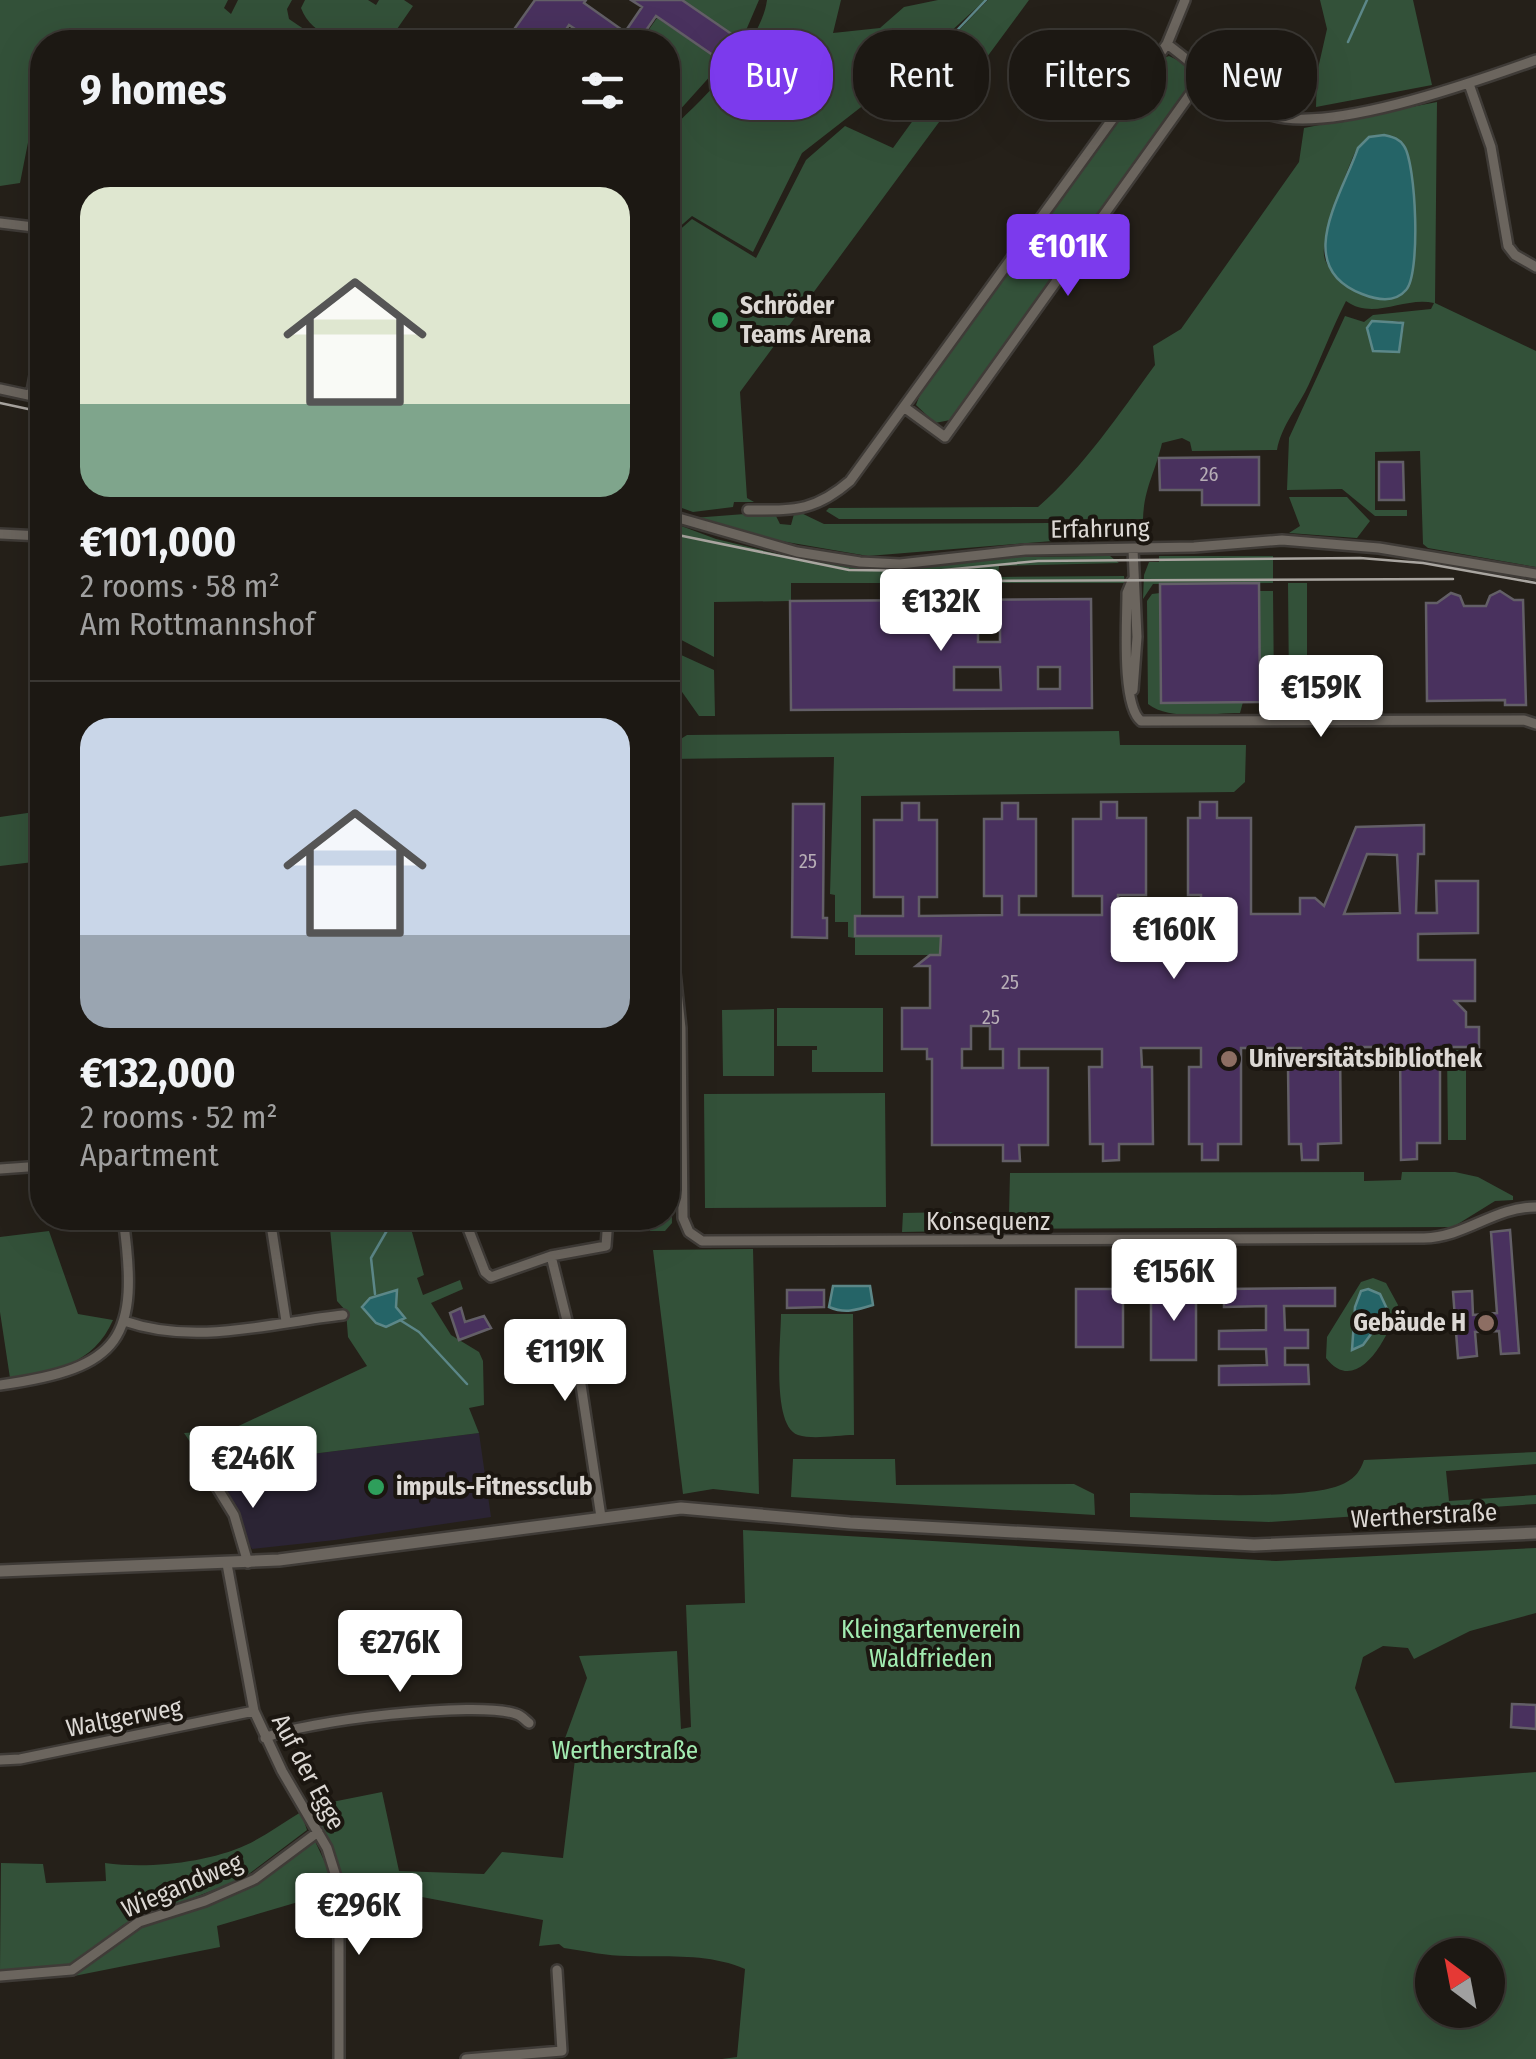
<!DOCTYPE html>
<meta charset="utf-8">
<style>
:root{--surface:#1c1813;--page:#25211c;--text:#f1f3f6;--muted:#a0a0a0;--line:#3a3733;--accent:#7c3aed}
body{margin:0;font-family:"Fira Sans Condensed",sans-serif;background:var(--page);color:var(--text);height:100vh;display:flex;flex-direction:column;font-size:38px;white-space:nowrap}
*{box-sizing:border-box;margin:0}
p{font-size:32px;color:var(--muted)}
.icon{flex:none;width:55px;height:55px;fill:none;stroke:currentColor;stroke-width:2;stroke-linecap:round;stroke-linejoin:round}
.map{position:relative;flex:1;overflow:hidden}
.details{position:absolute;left:30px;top:30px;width:650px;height:1200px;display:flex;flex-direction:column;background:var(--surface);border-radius:40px;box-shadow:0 10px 40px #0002,0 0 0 2px var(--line)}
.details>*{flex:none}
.banner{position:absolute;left:710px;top:30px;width:675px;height:90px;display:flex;gap:20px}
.needle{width:65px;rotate:328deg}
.tools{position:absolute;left:1415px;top:1938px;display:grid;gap:20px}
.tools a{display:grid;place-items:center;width:90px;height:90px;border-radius:50%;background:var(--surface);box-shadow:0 10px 40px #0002,0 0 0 2px var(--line);font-size:50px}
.price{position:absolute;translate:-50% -85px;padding:0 22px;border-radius:10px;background:#fff;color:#222;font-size:32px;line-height:65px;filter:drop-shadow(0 2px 5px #0008)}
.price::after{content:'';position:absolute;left:50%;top:60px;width:30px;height:22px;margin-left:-15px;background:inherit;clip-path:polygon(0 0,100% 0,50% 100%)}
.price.selected{background:var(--accent);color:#fff}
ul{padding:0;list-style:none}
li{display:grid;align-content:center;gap:20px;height:530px;padding:0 50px}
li+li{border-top:2px solid var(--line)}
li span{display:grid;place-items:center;height:310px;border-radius:30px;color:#555}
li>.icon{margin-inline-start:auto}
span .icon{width:180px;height:180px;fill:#fffc;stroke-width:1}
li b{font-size:42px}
h2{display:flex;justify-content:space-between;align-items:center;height:120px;padding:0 50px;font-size:42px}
.tag{padding:0 35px;border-radius:40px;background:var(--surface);box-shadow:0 10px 40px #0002,0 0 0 2px var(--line);font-size:35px;line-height:90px}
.tag.selected{background:var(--accent);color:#fff}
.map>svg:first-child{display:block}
</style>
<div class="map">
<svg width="1536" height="2059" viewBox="0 0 1536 2059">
<rect width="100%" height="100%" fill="#252019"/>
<!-- commercial -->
<path fill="#2b2434" d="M479 1433 491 1517 335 1540 252 1549 207 1467Z"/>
<!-- green -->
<path fill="#335139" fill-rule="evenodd" d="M0 0H228L224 8 231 14 238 0H292L287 9 289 19 323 42H42V91L38 92 20 183 0 186Z
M305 0H368L376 5 379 0H404L413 6 388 42C358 43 314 43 301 8Z
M683 0H759L741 42 668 123V42H640L657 18 721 61 737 37Z
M767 0H841L833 33 880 28 904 7 938 0H985L897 81 941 49 988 0H1029L740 392 747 498 754 502H734L733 507 693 512 668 503V240L692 219 756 258 806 160 845 126 893 148 964 50 901 90H883L802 153 753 252 692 216 668 237V132C700 101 761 46 767 0Z
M1320 0H1413L1432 85 1316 107 1317 73 1327 29Z
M1169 56 1192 67 1193 85 950 420 935 423 916 405 922 389 1161 59Z
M1437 102 1435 303 1536 351V567L1428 548 1423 544 1420 451 1375 452V510H1407V516H1375L1342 489 1287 490 1289 438 1345 316 1364 322 1373 315 1431 309 1434 303C1404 296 1374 321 1346 301 1332 328 1322 356 1309 384 1299 406 1281 426 1277 450L1192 451 1190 442 1182 438 1162 443C1155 473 1144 488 1143 519H839L826 511 829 508 1038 507C1083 468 1120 413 1155 365L1153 346 1181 329 1299 162 1304 128ZM1376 135H1389L1404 146 1414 208 1413 274 1385 299C1365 297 1326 276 1324 255 1322 241 1349 161 1357 149 1361 143 1371 139 1376 135ZM1372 321H1399L1404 325 1399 352H1374L1367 328Z
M1289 497H1347L1370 521 1357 538 1289 533 1300 526Z
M770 512 775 514 780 524 791 525 794 514 799 512 824 524 1049 523 1062 535H1081L1077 539 868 556 775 540 693 518Z
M668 521 716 539 778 554 869 570 1018 557 1110 556 1119 563 999 566 998 577 1124 576 1125 583H791V601L714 602V657L668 633Z
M1159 556H1273V583L1153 584 1143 599 1144 575 1149 562H1159Z
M1288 583H1307V690H1289Z
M1259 591H1273L1274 691H1260Z
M1160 593 1161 703 1243 702 1240 713C1212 713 1170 721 1148 704L1147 601 1152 594Z
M668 649 714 670 715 716H699L668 672Z
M1119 731 1120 745H1246L1245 782 1234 792 861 796V916H854V936H941L940 955H855V938L848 937V922H835V895L830 894 834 757 668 759V747L687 735Z
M41 811 42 861 0 866V817Z
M668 985 672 1223 665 1231H650L648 1218H668Z
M883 1008V1072H812V1050H817V1046H777V1008Z
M774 1009V1076H723L722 1010Z
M1447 1050H1466V1140H1448Z
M885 1093 886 1207 705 1208 704 1094Z
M1364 1172V1181L1401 1180 1402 1172H1455L1478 1177 1513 1196V1200L1495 1201 1453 1227 960 1229 959 1215H1009L1010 1173Z
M954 1212V1231L902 1232 903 1213Z
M329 1218H408L424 1275 417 1278 423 1295 460 1280 463 1289 431 1303 451 1335 479 1352 483 1361 484 1405 469 1408 479 1433 207 1467 184 1433 230 1430 367 1366 348 1337 346 1311 337 1301Z
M49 1231 78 1314 113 1320C94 1364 53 1373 10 1378L0 1312V1237Z
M753 1249 759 1494 713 1489 683 1494 653 1250Z
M1373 1278 1386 1283 1398 1305C1391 1333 1358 1399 1326 1358L1327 1337 1361 1282Z
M781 1314H853L854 1435C838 1435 813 1440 798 1435 771 1426 781 1339 781 1314Z
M1536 1452V1464L1446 1471 1449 1501 1536 1495V1504L1269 1522 1130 1517V1493C1176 1493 1311 1502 1345 1483 1356 1477 1360 1471 1364 1460Z
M793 1459H895L896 1485 1074 1484 1094 1494 1095 1515 791 1497Z
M743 1530 1276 1561 1536 1548V1613L1470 1631 1414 1659 1408 1648 1383 1646 1363 1657 1355 1688 1395 1783 1536 1772V2059H722L737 2057 745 1969C709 1953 666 1957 628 1956 607 1956 585 1951 564 1948L559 1944 539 1946 543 1920 343 1882 312 1806 382 1792 399 1871 484 1874 502 1852 563 1858 577 1743 564 1741 587 1678 579 1656 677 1651 681 1729 691 1727 686 1605 745 1603ZM1432 1955H1488V2010H1432Z
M301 1812 307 1830 242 1879 123 1925 84 1958 67 1966 0 1970 1 1863 43 1864 46 1883 106 1881 105 1863C147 1869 207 1863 246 1845 265 1836 283 1823 301 1812Z
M314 1839 328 1869 332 1892 217 1926 220 1947 74 1976 127 1933 150 1921 245 1888Z"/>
<!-- water -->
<path fill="#256467" stroke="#5c8788" stroke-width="2.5" d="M1384 135C1392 137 1399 138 1404 146 1416 163 1421 274 1406 290 1395 303 1377 300 1362 294 1292 267 1341 197 1358 148L1369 137Z
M1372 321 1403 323 1399 352 1373 351 1367 328Z
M833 1286H870L873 1305C857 1310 845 1314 829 1307Z
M1368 1289 1380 1294 1388 1311 1363 1345 1352 1350 1355 1307 1361 1291Z
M397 1290 396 1307 405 1318 386 1327 376 1323 362 1307 370 1298Z"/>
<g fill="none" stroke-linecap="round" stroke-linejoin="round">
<!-- stream -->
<path stroke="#5c8788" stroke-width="2.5" d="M1348 42 1367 0
M889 87 940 48 986 0
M375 1294 371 1258 389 1227 390 1218
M400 1320 419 1332 467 1384"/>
</g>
<!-- building -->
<path fill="#49315e" stroke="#635f67" stroke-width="2.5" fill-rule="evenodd" d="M535 0H586L584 3 625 32 642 7 631 0H682L736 37 720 60 656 16 638 42H579L584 35 569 25 558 42H505Z
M1259 457V505H1202V490H1160L1159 458Z
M1379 462H1403L1404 500H1379Z
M1259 583 1260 702 1161 703 1160 584Z
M1500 591 1514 600H1523L1526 705H1505V700L1427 701 1426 603H1437L1451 593 1460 596 1464 606H1486L1490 596Z
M1091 599 1092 708 791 710 790 601ZM978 619H1000V642H978ZM954 667H1000L1001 690H954ZM1038 667H1060V689H1038Z
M1101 802H1117V818H1146V895H1118V914H1201V895H1188V818H1200V802H1217V818H1251V914H1300V898H1315L1324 906 1356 827 1424 825V854H1418L1416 913H1437L1436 881H1478V933L1418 934V960H1475V1001H1455L1466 1012V1027H1479V1047H1440V1143H1417V1159L1401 1160 1400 1047H1340L1341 1143 1318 1144V1160H1302L1301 1144H1289L1288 1067H1301V1048H1241V1144H1218V1160H1202V1144H1189V1067H1201V1048H1141L1142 1067H1152L1153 1144H1119V1160L1103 1161V1144H1090L1089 1067H1102V1049H1019V1068H1048V1145H1019L1020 1161H1003V1145H932V1059H927V1049H902V1008H930V966H916L930 955H940L941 936H855V916H903V897H874V820H902V803H919V820H937V897H919V916L1002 915V896H984V819H1002V803H1018V819H1036V896H1019V915H1102V896H1073V819H1101ZM1367 854 1397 855 1400 913 1344 914ZM971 1026H990V1049H1003V1068H962V1049H971Z
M793 804H824L823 918H827V938L792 937Z
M1510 1230 1519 1353 1501 1354 1499 1331 1475 1332 1477 1356 1458 1358 1453 1292 1472 1291 1473 1315 1497 1313 1491 1232Z
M1335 1288V1306H1284L1285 1330H1308V1348H1285V1365H1308L1309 1384 1219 1385V1366L1267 1365 1266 1349H1219V1331L1266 1330V1306L1224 1307V1289Z
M1076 1289H1123V1347H1076Z
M1151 1289H1196V1360H1151Z
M787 1290H824V1307L787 1308Z
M461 1308 465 1322 484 1316 491 1328 459 1340 450 1313Z
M1512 1704 1536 1705V1729L1511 1727Z"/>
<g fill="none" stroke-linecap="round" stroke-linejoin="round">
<!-- minor casing -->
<g stroke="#3f3b37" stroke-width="14">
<path id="minor" d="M1167 44C1198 67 1232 100 1268 114 1325 136 1477 81 1536 60
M1469 84 1491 147 1508 246 1515 255 1536 267
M0 223 42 228
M0 389 42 398
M31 396 42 339
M904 407 945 437 1206 72
M748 510C794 510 814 512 850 481L1167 44 1185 0
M668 515 797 552 860 562 900 564 1025 550 1194 547 1282 540 1379 548 1536 574
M0 534 42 536
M1132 581 1127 593C1127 620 1121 705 1141 721L1524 720 1536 724
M1133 690 1137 637 1133 549
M668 908 681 1028 683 1218 689 1232 702 1241 1424 1238C1466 1237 1494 1207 1536 1207
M0 1169 42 1166
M270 1218 286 1321
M464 1218 485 1272 491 1277 551 1256 606 1246 608 1218
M551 1256 578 1365 601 1517
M124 1321C196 1346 269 1323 343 1315
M0 1385C122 1368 140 1339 123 1218
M202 1463 234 1515 248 1563
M227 1564 254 1711 282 1771 327 1848 339 1886V2059
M265 1738C302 1721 479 1700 516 1714 521 1715 525 1720 529 1723
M0 1760 20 1759 254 1711
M0 1976 72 1970 139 1922 205 1901 255 1879 318 1832
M466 2059 562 2051 557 1970"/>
</g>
<!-- secondary casing -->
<g stroke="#3f3b37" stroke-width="16">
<path id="secondary" d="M0 1571 279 1560 681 1508 850 1523 1254 1545 1536 1533"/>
</g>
<!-- minor -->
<use href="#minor" stroke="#6b655e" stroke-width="9"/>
<!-- secondary -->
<use href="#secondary" stroke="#6b655e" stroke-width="11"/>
<!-- tram -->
<path stroke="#a9a5a0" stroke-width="2.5" d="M0 403 42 412
M668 533 849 570 933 571 1038 561 1360 558 1423 563 1536 583
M953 581 1453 579"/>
</g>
<!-- markers -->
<g fill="#2e9e5b" stroke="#1b1610" stroke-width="4">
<circle cx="720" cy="320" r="10"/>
<circle cx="376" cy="1487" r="10"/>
</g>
<g fill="#8d6e63" stroke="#1b1610" stroke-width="4">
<circle cx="1229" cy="1059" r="10"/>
<circle cx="1486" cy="1323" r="10"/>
</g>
<g text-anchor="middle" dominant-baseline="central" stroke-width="8" stroke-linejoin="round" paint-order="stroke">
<!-- number labels -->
<g font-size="20" fill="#b7aeb6">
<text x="1209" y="474">26</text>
<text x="808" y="861">25</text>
<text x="1010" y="982">25</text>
<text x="991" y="1017">25</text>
</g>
<!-- poi labels -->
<g font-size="25" font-weight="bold" fill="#dcd8d4" stroke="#1b1610" text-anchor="start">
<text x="740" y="306">Schröder<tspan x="740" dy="29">Teams Arena</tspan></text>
<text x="1249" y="1059">Universitätsbibliothek</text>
<text x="1466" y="1323" text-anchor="end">Gebäude H</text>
<text x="396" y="1487">impuls-Fitnessclub</text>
</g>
<!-- street labels -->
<g font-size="25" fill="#dcd8d4" stroke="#1b1610">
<text transform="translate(1100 529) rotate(-1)">Erfahrung</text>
<text x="988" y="1222">Konsequenz</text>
<text transform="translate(1424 1516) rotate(-3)">Wertherstraße</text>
<text transform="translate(124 1718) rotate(-11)">Waltgerweg</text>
<text transform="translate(308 1772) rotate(62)">Auf der Egge</text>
<text transform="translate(182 1886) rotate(-23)">Wiegandweg</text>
</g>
<!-- park labels -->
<g font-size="25" fill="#a2ecb1" stroke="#1b1610">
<text x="931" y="1630">Kleingartenverein<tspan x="931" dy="29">Waldfrieden</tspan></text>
<text x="625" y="1751">Wertherstraße</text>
</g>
</g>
</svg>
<div class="tools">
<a><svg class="needle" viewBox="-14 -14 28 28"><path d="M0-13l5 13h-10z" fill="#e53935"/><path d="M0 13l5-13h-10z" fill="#a0a0a0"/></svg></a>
</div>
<b class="price selected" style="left:1068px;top:299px">€101K</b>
<b class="price" style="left:941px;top:654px">€132K</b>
<b class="price" style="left:1321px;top:740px">€159K</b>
<b class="price" style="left:1174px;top:982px">€160K</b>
<b class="price" style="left:1174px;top:1324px">€156K</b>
<b class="price" style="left:565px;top:1404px">€119K</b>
<b class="price" style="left:253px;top:1511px">€246K</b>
<b class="price" style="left:400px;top:1695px">€276K</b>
<b class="price" style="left:359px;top:1958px">€296K</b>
<div class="banner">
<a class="tag selected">Buy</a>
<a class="tag">Rent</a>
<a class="tag">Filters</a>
<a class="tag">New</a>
</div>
<section class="details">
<h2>9 homes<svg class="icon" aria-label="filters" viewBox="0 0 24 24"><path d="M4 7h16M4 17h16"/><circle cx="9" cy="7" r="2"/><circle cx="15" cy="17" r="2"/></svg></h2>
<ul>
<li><span style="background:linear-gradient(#dfe7d0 70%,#7fa58c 0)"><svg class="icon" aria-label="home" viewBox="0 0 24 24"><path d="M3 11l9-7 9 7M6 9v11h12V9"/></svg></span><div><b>€101,000</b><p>2 rooms · 58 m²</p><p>Am Rottmannshof</p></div></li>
<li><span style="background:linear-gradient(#c9d6e8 70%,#9aa5b1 0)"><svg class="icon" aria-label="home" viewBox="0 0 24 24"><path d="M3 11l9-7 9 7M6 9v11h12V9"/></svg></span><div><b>€132,000</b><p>2 rooms · 52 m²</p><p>Apartment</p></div></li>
</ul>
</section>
</div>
